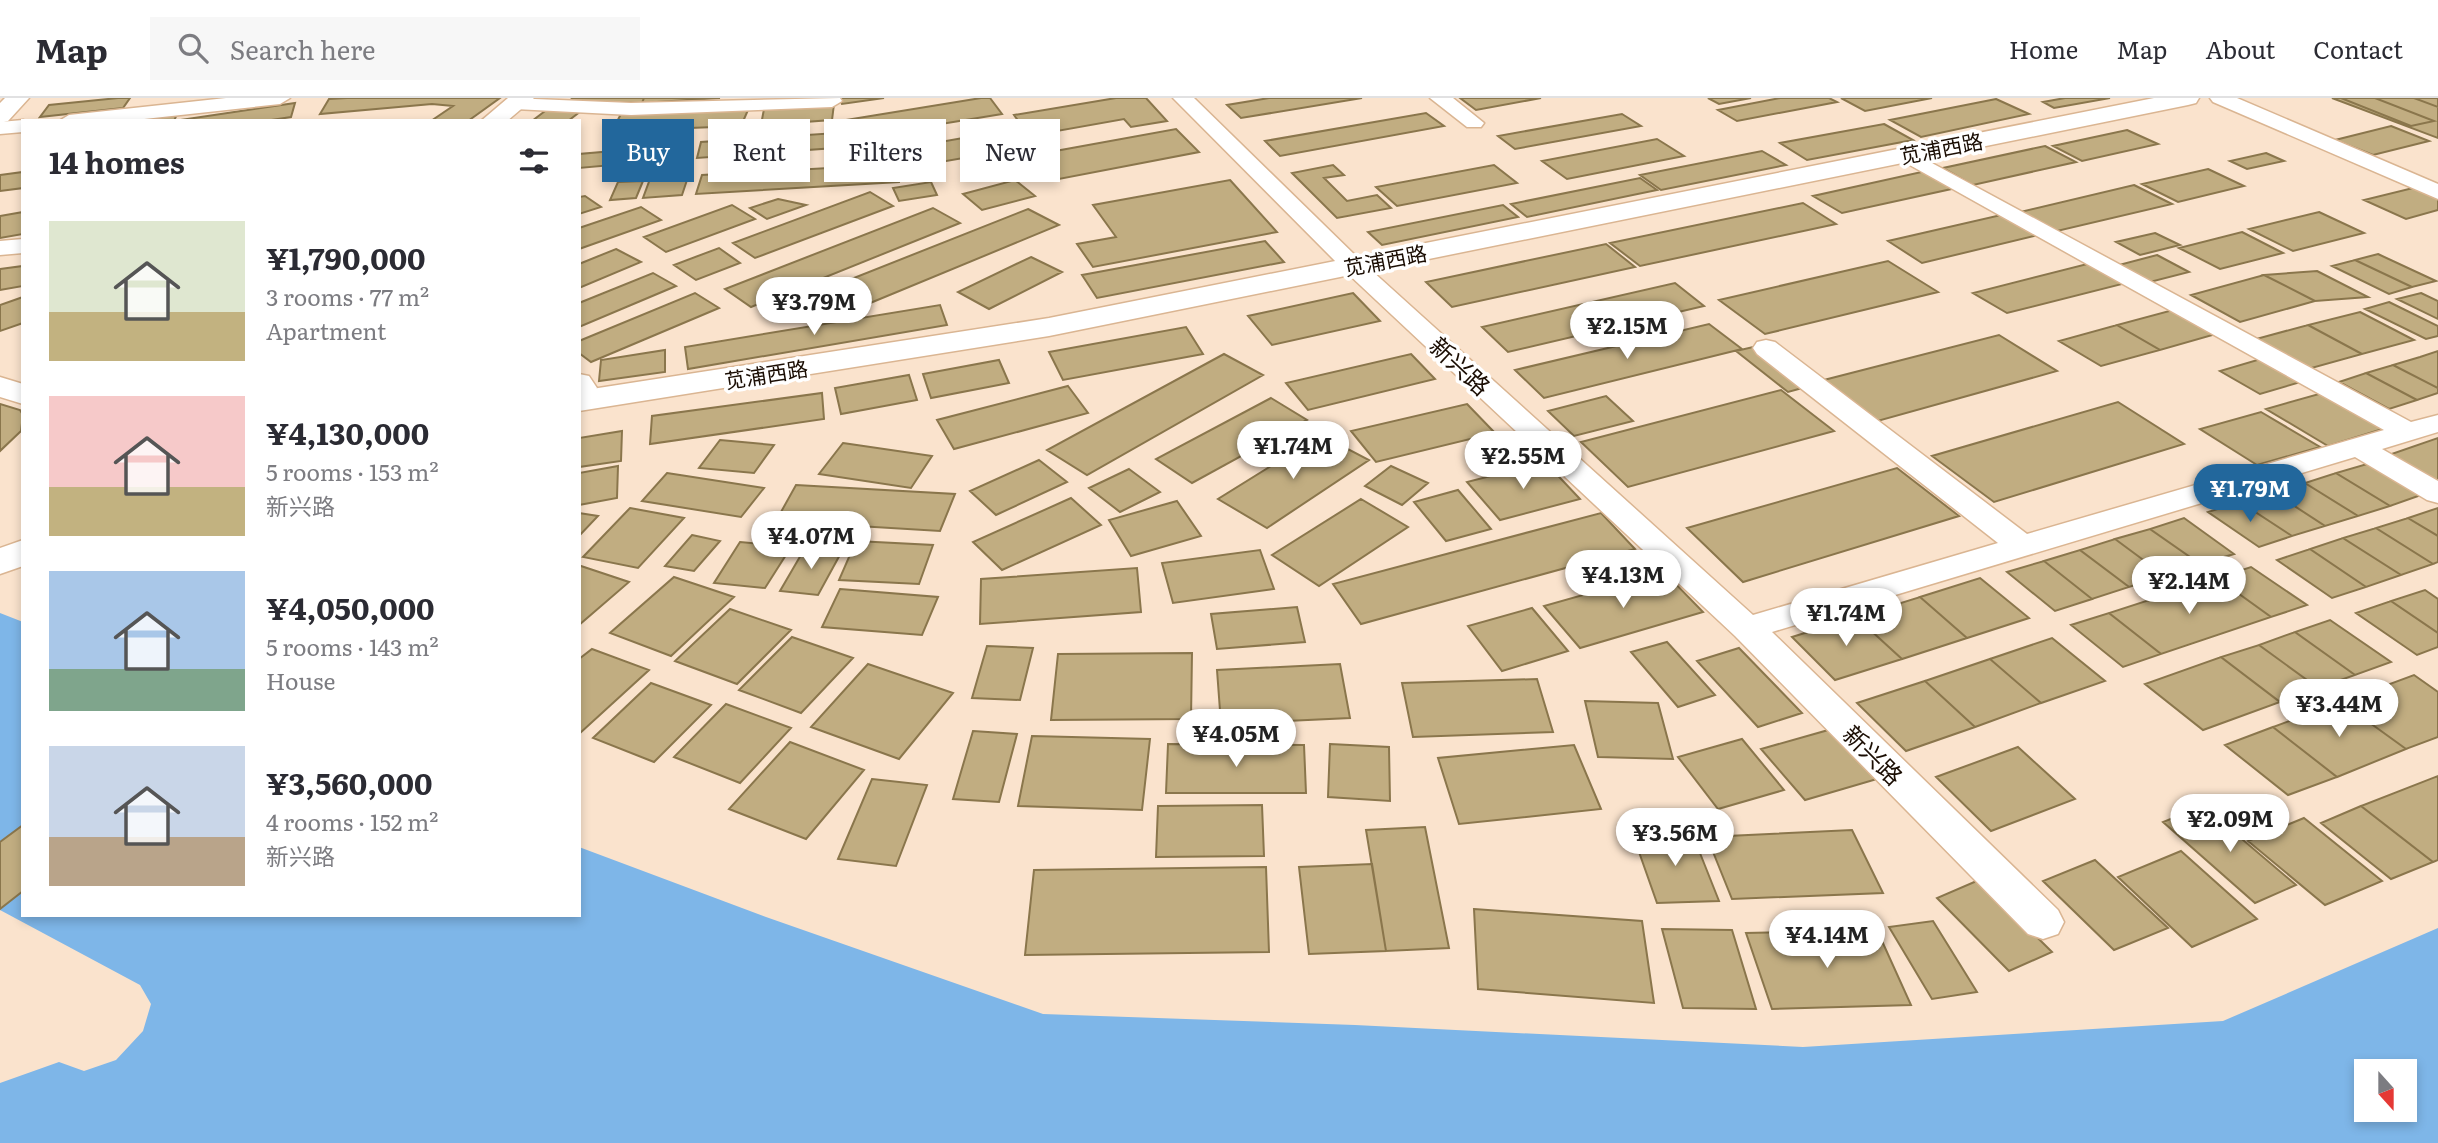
<!DOCTYPE html>
<meta charset="utf-8">
<style>
:root{--surface:#fff;--page:#f7f7f7;--text:#2b2b33;--muted:#7c7c81;--line:#e1e1e2;--accent:#22679c}
body{margin:0;font-family:Literata,"Noto Sans SC",serif;background:var(--page);color:var(--text);height:100vh;display:flex;flex-direction:column;font-size:26px;white-space:nowrap}
*{box-sizing:border-box;margin:0}
p{font-size:23px;color:var(--muted)}
.icon{flex:none;width:38px;height:38px;fill:none;stroke:currentColor;stroke-width:2;stroke-linecap:round;stroke-linejoin:round}
.map{position:relative;flex:1;overflow:hidden}
.drawer{position:absolute;left:21px;top:21px;width:560px;height:798px;display:flex;flex-direction:column;background:var(--surface);border-radius:0px;box-shadow:0 4px 10px #0003}
.drawer>*{flex:none}
.banner{position:absolute;left:602px;top:21px;width:665px;height:63px;display:flex;gap:14px}
.needle{width:46px;rotate:159deg}
.tools{position:absolute;left:2354px;top:961px;display:grid;gap:14px}
.tools a{display:grid;place-items:center;width:63px;height:63px;border-radius:0px;background:var(--surface);box-shadow:0 4px 10px #0003;font-size:35px}
.price{position:absolute;translate:-50% -60px;padding:0 16px;border-radius:24px;background:#fff;color:#222;font-size:23px;line-height:46px;filter:drop-shadow(0 2px 4px #0008)}
.price::after{content:'';position:absolute;left:50%;top:42px;width:21px;height:16px;margin-left:-10px;background:inherit;clip-path:polygon(0 0,100% 0,50% 100%)}
.price.selected{background:var(--accent);color:#fff}
ul{padding:0;list-style:none}
li{display:flex;align-items:center;gap:21px;height:175px;padding:0 28px}
li span{display:grid;place-items:center;flex:none;width:196px;height:140px;border-radius:0px;color:#555}
li>.icon{margin-inline-start:auto}
span .icon{width:84px;height:84px;fill:#fffc;stroke-width:1}
li b{font-size:30px}
h2{display:flex;justify-content:space-between;align-items:center;height:84px;padding:0 28px;font-size:30px}
.pill{padding:0 24px;border-radius:0px;background:var(--surface);box-shadow:0 4px 10px #0003;font-size:24px;line-height:63px}
.pill.selected{background:var(--accent);color:#fff}
header{display:flex;align-items:center;gap:42px;box-sizing:border-box;height:98px;padding:0 35px;background:var(--surface);border-bottom:2px solid var(--line)}
header strong{font-size:33px}
nav{display:flex;gap:38px;margin-inline-start:auto;font-size:24px}
.search{width:490px;height:63px;background:var(--page);display:flex;align-items:center;gap:18px;box-sizing:border-box;padding:0 24px;border-radius:0px;color:var(--muted);font-size:26px}
.map>svg:first-child{display:block}
</style>
<header>
<strong>Map</strong>
<div class="search"><svg class="icon" aria-label="search" viewBox="0 0 24 24"><circle cx="10" cy="10" r="6"/><path d="M15 15l6 6"/></svg>Search here</div>
<nav><a>Home</a><a>Map</a><a>About</a><a>Contact</a></nav>
</header>
<div class="map">
<svg width="2438" height="1045" viewBox="0 0 2438 1045">
<rect width="100%" height="100%" fill="#fae3cd"/>
<!-- water -->
<path fill="#7eb6e8" fill-rule="evenodd" d="M0 515 23 524V817H579V749L766 819 1043 916 1355 927 1803 949 2223 923 2438 830V1045H0V985L59 964 84 973 116 962 143 933 151 906 140 887 0 812ZM2366 973H2404V1012H2366Z"/>
<!-- building -->
<path fill="#c1ad81" stroke="#8a764c" stroke-width="2" d="M118 0H130L123 10 40 19 49 7Z
M347 0H500L468 23H431L453 8 432 6 320 16 329 1Z
M573 0H720L642 5 569 3Z
M644 0H717L642 5Z
M840 0H884L842 6Z
M981 0H990L1002 16 856 40 846 22Z
M1116 0H1146L1167 23 1131 29 1124 21 1029 38 1014 17Z
M1269 0H1362L1241 20 1227 7Z
M1460 0H1541L1476 12Z
M1708 0H1751L1719 6Z
M1780 0H1829L1837 4 1737 23 1718 12Z
M1841 0H1932L1865 13Z
M2065 0H2110L2054 10 2043 4Z
M2332 0H2438V40Z
M2341 0H2375L2434 23 2411 28Z
M2414 0H2438V9Z
M1996 1 2029 16 1921 39 1890 22Z
M295 5 291 19 265 23H174Z
M834 6 832 22 761 27 764 11Z
M549 10 581 13 568 23H532Z
M748 12 741 28 612 33 621 16Z
M1426 15 1444 28 1280 58 1265 43Z
M177 16 174 23H127Z
M1622 16 1641 28 1515 51 1498 38Z
M1884 26 1913 42 1807 62 1780 45Z
M2391 28 2429 43 2373 57 2335 42Z
M1176 31 1199 54 1059 81 1039 56Z
M2127 32 2158 46 2082 63 2053 48Z
M1002 33 1015 51 912 69 901 51Z
M836 35 835 50 697 60 701 44Z
M1657 41 1684 58 1567 81 1542 63Z
M671 48 668 62 579 70V56Z
M2045 48 2076 64 1973 87 1943 70Z
M1762 53 1786 67 1661 92 1640 77Z
M2266 55 2284 63 2247 71 2230 63Z
M900 66 899 84 696 96 702 77Z
M1333 67 1344 77 1324 80 1347 103 1377 97 1391 110 1337 120 1292 75Z
M1494 67 1517 85 1397 108 1376 89Z
M2208 71 2244 88 2178 104 2142 86Z
M1926 73 1956 90 1842 115 1813 98Z
M23 74V90L0 93V77Z
M688 79 682 97 643 100 650 81Z
M1640 80 1657 92 1527 119 1511 106Z
M1015 82 1035 98 982 112 963 96Z
M1230 82 1277 134 1093 169 1077 146 1116 139 1093 107Z
M643 83 636 100 610 102 618 84Z
M931 84 937 97 899 103 893 90Z
M2134 87 2172 106 2057 133 2020 114Z
M2417 89 2438 98V112L2406 121 2364 102Z
M870 94 893 108 755 160 733 145Z
M585 98 601 109 579 116V99Z
M778 101 806 107 767 121 750 110Z
M1803 105 1836 126 1640 168 1610 145Z
M732 107 755 121 666 154 644 139Z
M1503 107 1518 119 1382 147 1368 134Z
M641 109 661 122 579 151V130Z
M933 110 960 125 751 209 725 191Z
M1028 111 1059 127 846 215 816 195Z
M23 114V136L0 140V118Z
M2319 114 2364 135 2293 153 2249 131Z
M2001 117 2038 137 1922 165 1888 143Z
M2242 134 2283 155 2220 171 2179 150Z
M2155 135 2180 147 2140 157 2116 144Z
M1265 143 1284 164 1097 200 1082 177Z
M1606 146 1635 169 1452 209 1426 184Z
M719 150 740 165 696 182 674 167Z
M616 151 641 164 579 190V166Z
M2378 156 2436 183 2412 189 2355 162Z
M2157 157 2189 174 2146 185 2115 168Z
M1031 159 1062 174 989 211 958 194Z
M2355 162 2412 189 2389 196 2332 168Z
M1888 163 1938 194 1765 236 1719 202Z
M2095 164 2130 184 2007 215 1973 195Z
M23 168V188L0 192V171Z
M2317 173 2368 199 2315 203 2264 177Z
M653 175 676 188 579 229V205Z
M2264 177 2315 203 2240 224 2191 197Z
M1675 185 1704 208 1508 254 1482 229Z
M695 195 719 210 591 264 579 255V243Z
M1353 195 1380 223 1272 247 1248 218Z
M2421 195 2438 203V221L2397 201Z
M23 199V225L0 233V207Z
M2389 204 2438 228V238L2426 241 2365 211Z
M940 207 947 227 688 271 685 249Z
M2173 212 2216 236 2160 252 2117 227Z
M2360 214 2414 242 2362 256 2308 227Z
M1709 226 1742 251 1544 300 1515 272Z
M2117 227 2160 252 2101 268 2059 243Z
M2308 227 2362 256 2308 271 2256 241Z
M1186 229 1203 256 1063 282 1049 254Z
M1999 237 2057 273 1874 324 1820 283Z
M1753 249 1806 289 1788 294 1736 253Z
M665 252V274L599 283 601 262Z
M2438 253V290L2393 267 2420 259Z
M1224 256 1263 277 1087 377 1047 352Z
M1411 256 1435 281 1308 312 1286 285Z
M2264 260 2304 283 2260 296 2220 273Z
M999 262 1009 285 931 300 923 276Z
M2393 267 2438 290V295L2417 302 2366 275Z
M2366 275 2417 302 2389 311 2339 284Z
M909 277 917 302 841 316 835 290Z
M1068 288 1088 315 954 351 937 322Z
M1781 292 1834 333 1628 389 1581 344Z
M2326 294 2389 329 2328 348 2266 311Z
M822 295 824 321 650 346 652 318Z
M1606 298 1633 323 1574 338 1548 313Z
M1271 300 1307 322 1192 385 1156 361Z
M2118 304 2184 346 1994 404 1932 358Z
M0 306 20 312 23 317 21 333 0 353Z
M1467 306 1495 335 1376 364 1351 333Z
M2261 314 2320 349 2257 367 2200 331Z
M622 333 621 363 579 369V340Z
M1321 337 1369 362 1267 430 1218 401Z
M2438 340V390L2383 359Z
M720 342 774 347 754 375 699 370Z
M843 345 932 358 911 390 819 376Z
M1039 362 1067 384 996 417 970 393Z
M1545 364 1580 401 1500 422 1467 384Z
M2367 366 2421 397 2390 408 2336 375Z
M618 368 617 400 579 407V375Z
M1391 368 1428 385 1402 407 1365 388Z
M1897 370 1959 418 1743 484 1687 430Z
M1129 371 1160 394 1120 414 1089 390Z
M667 375 764 390 741 419 642 403Z
M2336 375 2390 408 2358 418 2305 385Z
M2305 385 2358 418 2325 428 2273 394Z
M796 387 955 396 940 433 776 423Z
M1458 392 1491 431 1446 443 1414 404Z
M2273 394 2325 428 2292 438 2240 404Z
M1071 400 1101 427 1002 472 973 444Z
M1361 401 1408 429 1319 488 1272 457Z
M1177 403 1201 438 1131 458 1109 422Z
M2240 404 2292 438 2259 449 2208 414Z
M630 410 684 420 638 470 583 459Z
M2438 410V438L2408 420Z
M579 415 598 418 579 438Z
M1601 415 1635 451 1361 526 1333 486Z
M2184 420 2234 456 2200 466 2150 431Z
M2408 420 2438 438V464L2433 466 2376 430Z
M2376 430 2433 466 2401 477 2343 440Z
M2150 431 2200 466 2165 478 2115 441Z
M692 437 720 443 694 473 665 468Z
M2343 440 2401 477 2366 489 2310 451Z
M2115 441 2165 478 2129 489 2080 452Z
M856 443 933 447 919 486 839 482Z
M740 444 791 449 765 490 714 485Z
M805 450 842 453 818 497 780 493Z
M2310 451 2366 489 2332 500 2277 462Z
M1260 452 1274 491 1173 505 1162 465Z
M2080 452 2129 489 2092 501 2044 463Z
M2044 463 2092 501 2055 513 2007 474Z
M581 468 629 484 579 527V470Z
M2251 469 2307 507 2271 519 2217 480Z
M1137 470 1141 514 980 526 981 481Z
M1664 474 1703 514 1580 550 1544 508Z
M674 479 734 499 671 558 610 535Z
M1980 480 2029 520 1967 540 1920 499Z
M2217 480 2271 519 2161 556 2109 515Z
M840 491 938 499 922 537 822 529Z
M2425 492 2438 501V535L2391 503Z
M1920 499 1967 540 1902 561 1856 519Z
M2391 503 2438 535V549L2417 557 2356 515Z
M1297 509 1305 544 1217 551 1211 516Z
M1532 510 1568 553 1502 573 1468 528Z
M730 511 791 532 737 586 675 563Z
M2109 515 2161 556 2123 569 2071 527Z
M1856 519 1902 561 1835 582 1792 539Z
M2330 522 2391 564 2355 577 2295 534Z
M2295 534 2355 577 2318 590 2259 547Z
M792 539 853 560 801 615 739 592Z
M2052 540 2105 583 2041 605 1990 561Z
M1667 544 1715 597 1678 609 1631 554Z
M2259 547 2318 590 2280 604 2221 559Z
M987 548 1033 550 1020 602 972 600Z
M1739 550 1802 615 1758 629 1697 563Z
M592 551 649 572 579 636V561Z
M1192 555 1191 621 1051 622 1058 556Z
M2221 559 2280 604 2203 632 2145 586Z
M1990 561 2041 605 1975 629 1925 583Z
M868 566 953 595 899 661 811 629Z
M1340 566 1350 620 1221 626 1217 572Z
M2414 577 2438 594V639L2406 651 2341 604Z
M1537 581 1553 634 1413 639 1402 585Z
M1925 583 1975 629 1906 653 1857 605Z
M651 585 711 607 654 664 593 640Z
M1585 603 1658 605 1673 661 1598 659Z
M2341 604 2406 651 2337 679 2273 629Z
M726 606 791 630 740 685 674 659Z
M2273 629 2337 679 2288 697 2225 647Z
M1832 631 1877 681 1805 702 1761 651Z
M973 633 1017 636 999 704 953 701Z
M1032 638 1150 641 1142 712 1018 708Z
M1742 641 1784 692 1718 711 1678 659Z
M790 644 864 672 806 741 729 711Z
M1168 646 1304 647 1306 695H1166Z
M1330 646 1389 649 1390 703 1328 699Z
M1574 647 1601 711 1459 726 1438 660Z
M2018 649 2075 701 1991 733 1936 679Z
M2438 678V762L2433 764 2361 708Z
M872 681 927 687 896 768 838 761Z
M1262 707 1264 758 1156 759 1158 708Z
M2203 708 2296 787 2255 805 2163 724Z
M2361 708 2433 764 2391 781 2321 725Z
M2304 720 2382 783 2325 807 2248 743Z
M23 727V793L0 811V744Z
M1425 729 1449 850 1386 853 1366 732Z
M1852 732 1883 795 1732 801 1707 739Z
M1692 735 1719 803 1657 805 1633 737Z
M2181 753 2257 821 2192 849 2118 779Z
M2095 762 2168 830 2114 852 2043 783Z
M1372 766 1386 853 1309 856 1299 769Z
M1266 769 1269 854 1025 857 1034 772Z
M1979 782 2052 854 2009 873 1937 800Z
M1474 811 1642 823 1654 905 1478 891Z
M1933 823 1977 894 1932 901 1889 829Z
M1662 831 1732 832 1756 911 1683 910Z
M1877 832 1911 907 1772 911 1746 835Z"/>
<g fill="none" stroke-linecap="round" stroke-linejoin="round">
<!-- minor casing -->
<g stroke="#dab592" stroke-width="3">
<path id="minor" d="M226 0H290L280 6 126 23H59L69 17Z
M511 0 631 5 840 0 842 3 832 9 631 17 515 11 505 5Z
M1173 0H1194L1361 163 1753 517 1998 445 1757 256 1753 250 1757 244 1766 242 1775 244 2027 436 2384 332 1899 61 1895 57 1899 53 1906 51 2411 324 2438 317V334L2382 351 2438 383V405L2427 402 2355 359 1772 534 2058 812 2064 824 2058 836 2043 841 2028 836 1735 538 1345 173Z
M1430 0H1453L1484 25 1481 29H1467Z
M2210 0H2237L2438 86V101L2213 4Z
M23 22 26 23H23V34L0 36V24Z
M23 141V155L0 157V143Z
M579 276 589 278 597 290 593 296 579 297Z"/>
</g>
<!-- tertiary casing -->
<g stroke="#dab592" stroke-width="3">
<path id="tertiary" d="M5 0H29L8 23 0 25V5Z
M508 0H534L507 23H481Z
M2154 0H2199L2196 5 2188 7 1049 238 579 313V293L1049 220Z
M0 279 23 286V306L0 299Z
M23 442V468L0 476V450Z"/>
</g>
<!-- minor -->
<use href="#minor" fill="#fff" fill-rule="evenodd"/>
<!-- tertiary -->
<use href="#tertiary" fill="#fff" fill-rule="evenodd"/>
</g>
<g text-anchor="middle" dominant-baseline="central" stroke-width="7" stroke-linejoin="round" paint-order="stroke">
<!-- far-street labels -->
<g font-size="21" fill="#1a0d03" stroke="#fff">
<text transform="translate(1941 49) rotate(-11)">苋浦西路</text>
<text transform="translate(1385 161) rotate(-11)">苋浦西路</text>
<text transform="translate(766 275) rotate(-9)">苋浦西路</text>
</g>
<!-- street labels -->
<g font-size="24" fill="#1a0d03" stroke="#fff">
<text transform="translate(1461 267) rotate(43)">新兴路</text>
<text transform="translate(1874 656) rotate(45)">新兴路</text>
</g>
</g>
</svg>
<div class="tools">
<a><svg class="needle" viewBox="-14 -14 28 28"><path d="M0-13l5 13h-10z" fill="#e53935"/><path d="M0 13l5-13h-10z" fill="#7c7c81"/></svg></a>
</div>
<b class="price" style="left:814px;top:239px">¥3.79M</b>
<b class="price" style="left:1627px;top:263px">¥2.15M</b>
<b class="price" style="left:1293px;top:383px">¥1.74M</b>
<b class="price" style="left:1523px;top:393px">¥2.55M</b>
<b class="price selected" style="left:2250px;top:426px">¥1.79M</b>
<b class="price" style="left:811px;top:473px">¥4.07M</b>
<b class="price" style="left:1623px;top:512px">¥4.13M</b>
<b class="price" style="left:2189px;top:518px">¥2.14M</b>
<b class="price" style="left:1846px;top:550px">¥1.74M</b>
<b class="price" style="left:2339px;top:641px">¥3.44M</b>
<b class="price" style="left:1236px;top:671px">¥4.05M</b>
<b class="price" style="left:2230px;top:756px">¥2.09M</b>
<b class="price" style="left:1675px;top:770px">¥3.56M</b>
<b class="price" style="left:1827px;top:872px">¥4.14M</b>
<div class="banner">
<a class="pill selected">Buy</a>
<a class="pill">Rent</a>
<a class="pill">Filters</a>
<a class="pill">New</a>
</div>
<section class="drawer">
<h2>14 homes<svg class="icon" aria-label="filters" viewBox="0 0 24 24"><path d="M4 7h16M4 17h16"/><circle cx="9" cy="7" r="2"/><circle cx="15" cy="17" r="2"/></svg></h2>
<ul>
<li><span style="background:linear-gradient(#dfe7d0 65%,#c2b280 0)"><svg class="icon" aria-label="home" viewBox="0 0 24 24"><path d="M3 11l9-7 9 7M6 9v11h12V9"/></svg></span><div><b>¥1,790,000</b><p>3 rooms · 77 m²</p><p>Apartment</p></div></li>
<li><span style="background:linear-gradient(#f6c9c9 65%,#c2b280 0)"><svg class="icon" aria-label="home" viewBox="0 0 24 24"><path d="M3 11l9-7 9 7M6 9v11h12V9"/></svg></span><div><b>¥4,130,000</b><p>5 rooms · 153 m²</p><p>新兴路</p></div></li>
<li><span style="background:linear-gradient(#a9c7e8 70%,#7fa58c 0)"><svg class="icon" aria-label="home" viewBox="0 0 24 24"><path d="M3 11l9-7 9 7M6 9v11h12V9"/></svg></span><div><b>¥4,050,000</b><p>5 rooms · 143 m²</p><p>House</p></div></li>
<li><span style="background:linear-gradient(#c9d6e8 65%,#b9a48a 0)"><svg class="icon" aria-label="home" viewBox="0 0 24 24"><path d="M3 11l9-7 9 7M6 9v11h12V9"/></svg></span><div><b>¥3,560,000</b><p>4 rooms · 152 m²</p><p>新兴路</p></div></li>
</ul>
</section>
</div>
